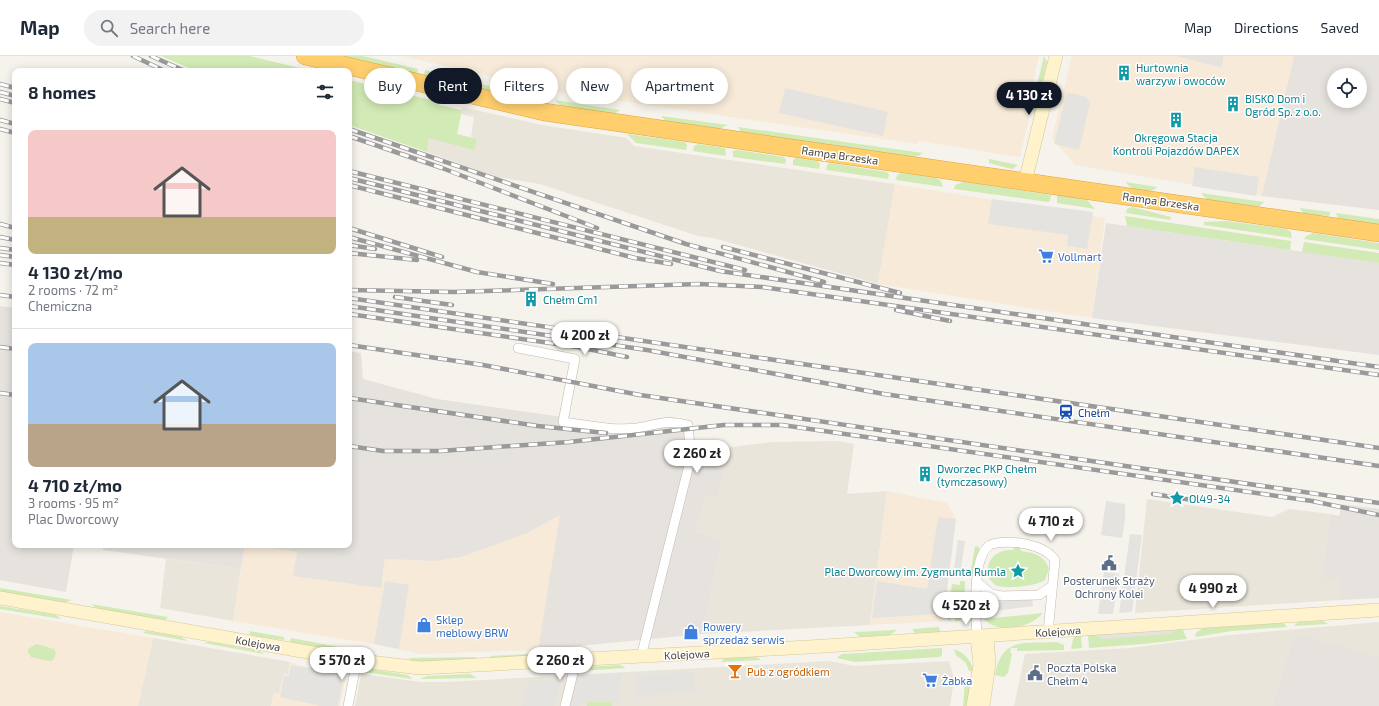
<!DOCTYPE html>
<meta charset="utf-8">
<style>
:root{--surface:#fff;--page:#f2f2f3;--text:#1f2937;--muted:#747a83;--line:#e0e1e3;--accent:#111827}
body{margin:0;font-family:"Exo 2",sans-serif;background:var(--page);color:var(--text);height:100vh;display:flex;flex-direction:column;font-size:15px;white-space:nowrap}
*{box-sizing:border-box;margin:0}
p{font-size:13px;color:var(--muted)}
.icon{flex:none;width:22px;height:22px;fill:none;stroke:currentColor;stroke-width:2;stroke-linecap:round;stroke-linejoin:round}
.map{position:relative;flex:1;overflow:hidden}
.panel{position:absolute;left:12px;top:12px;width:340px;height:480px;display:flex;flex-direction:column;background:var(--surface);border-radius:8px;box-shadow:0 2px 10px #0003}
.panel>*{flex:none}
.guide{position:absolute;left:364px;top:12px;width:380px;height:36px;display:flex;gap:8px}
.buttons{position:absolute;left:1327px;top:12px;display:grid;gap:8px}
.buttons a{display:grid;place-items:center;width:40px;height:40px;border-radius:50%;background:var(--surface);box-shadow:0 2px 10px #0003;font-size:20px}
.price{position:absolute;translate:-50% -34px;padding:0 9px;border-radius:14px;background:#fff;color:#222;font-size:13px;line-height:26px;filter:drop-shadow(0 1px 2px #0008)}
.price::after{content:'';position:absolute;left:50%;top:24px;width:12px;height:9px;margin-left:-6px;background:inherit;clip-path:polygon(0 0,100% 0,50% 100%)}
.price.current{background:var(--accent);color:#fff}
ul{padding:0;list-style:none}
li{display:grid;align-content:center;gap:8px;height:212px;padding:0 16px}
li+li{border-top:1px solid var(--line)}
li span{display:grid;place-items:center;height:124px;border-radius:8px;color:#555}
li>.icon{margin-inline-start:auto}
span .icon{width:72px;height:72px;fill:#fffc;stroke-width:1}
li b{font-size:17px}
h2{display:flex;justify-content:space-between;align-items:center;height:48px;padding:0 16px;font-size:17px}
.tag{padding:0 14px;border-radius:18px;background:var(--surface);box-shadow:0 2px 10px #0003;font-size:14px;line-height:36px}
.tag.current{background:var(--accent);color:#fff}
header{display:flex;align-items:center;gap:24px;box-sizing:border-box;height:56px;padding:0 20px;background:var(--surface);border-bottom:1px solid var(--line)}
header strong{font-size:19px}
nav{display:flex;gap:22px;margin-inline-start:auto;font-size:14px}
.search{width:280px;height:36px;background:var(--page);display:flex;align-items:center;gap:10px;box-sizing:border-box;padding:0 14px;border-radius:22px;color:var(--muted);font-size:15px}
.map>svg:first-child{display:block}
</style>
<header>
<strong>Map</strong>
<div class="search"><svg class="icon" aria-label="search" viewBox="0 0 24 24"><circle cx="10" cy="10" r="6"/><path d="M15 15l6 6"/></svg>Search here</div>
<nav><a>Map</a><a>Directions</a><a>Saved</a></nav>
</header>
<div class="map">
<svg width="1379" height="650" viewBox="0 0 1379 650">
<rect width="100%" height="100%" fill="#f6f3ec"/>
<!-- residential -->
<path fill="#eae5da" d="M462 51 542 69 627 82 634 90 895 128 878 228 713 182 698 180 540 128 497 121 427 96 429 81 477 83 471 81 474 61 461 58Z
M837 385 854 388 847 438 887 435 870 569 702 578 722 483 695 476 706 437 716 443 696 400 732 391 773 386Z
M1147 443 1272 461 1289 453 1330 458 1322 522H1338L1340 544 1135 557Z
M166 503 241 513 233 565 160 552Z
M1379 566V602L1294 578 1272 650H1014L1025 598 1130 592 1230 579Z
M153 582 290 606 288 619 284 618 279 638 274 637 271 650H138Z
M829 605 854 610 949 605 954 623 950 650H355L361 618 421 626H446Z"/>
<!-- commercial -->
<path fill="#f7ead8" d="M402 0H1039L1027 51 1029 62 1020 100 1018 101 919 85 917 88 559 36Z
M1072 0H1176L1221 12 1225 0H1294L1262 140 1075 109 1052 82Z
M895 128 1105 162 1092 262 878 228Z
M887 435 947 447 956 463 943 565 870 569Z
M561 459 538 594 420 598 373 588 233 565 245 489 297 496 294 520 381 532 385 503 435 505Z
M0 556 153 582 138 650H0Z
M290 606 305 611 338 616 342 620 345 624 340 650H271L274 637 279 638 284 618 288 619Z"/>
<!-- industrial -->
<path fill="#e6e2dd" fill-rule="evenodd" d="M1176 0H1224L1222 12Z
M1294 0H1379V154L1262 140ZM1334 19H1360V45H1334Z
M1106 167 1379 207V299L1092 262Z
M0 250 15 252V489H74L66 536 0 524Z
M349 295 361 297 363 323 437 343 612 368H637L659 362 673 361 693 367 696 400 723 414 717 443 706 438 695 476 722 483 702 578 538 594 560 459 527 477 461 501 435 505 385 503 381 532 293 520 297 496 250 489H349Z
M1342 448 1379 453V542L1340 544 1338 522H1322L1330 458 1339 460Z
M103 489H245L241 513 103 494Z
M1294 578 1379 601V650H1272Z"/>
<!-- green -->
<path fill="#d2eab5" d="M161 0H250L312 15H196Z
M344 0H363L418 13 417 18Z
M1044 0 1047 6 1034 60 1032 50Z
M425 14 539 42 529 44 424 19Z
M349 24 439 46V49L462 54 457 78 477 83 474 94 429 82 427 96 349 69Z
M555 44 620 54 614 58 560 50Z
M661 60 728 69 719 73 667 66Z
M738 71 923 97 918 100 911 101 742 77Z
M627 78 685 86 687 89 686 94 636 87Z
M698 88 725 92 726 100 693 95 694 90Z
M737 94 784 101 786 104 785 108 733 101V95Z
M796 102 817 105 820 108 819 113 793 109V104Z
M989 103 1018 109 1012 113 989 107Z
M829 107 887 116 889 119 888 123 826 114 827 109Z
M901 117 936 122 941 125 943 131 896 124 897 119Z
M964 126 1051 139 1050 145 1048 146 954 133 955 129Z
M1126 126 1157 131C1151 139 1130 135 1126 126Z
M1201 137 1264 146 1260 150 1254 151 1207 144Z
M1057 139 1086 143 1095 153 1057 147Z
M1132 151 1171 161 1170 164 1126 157 1127 153Z
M1300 152 1330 156 1329 160 1304 158Z
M1336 157 1379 163V169L1338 163Z
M1125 160 1291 185 1290 194 1127 170Z
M1227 165 1286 173 1291 176 1292 182 1204 169V166Z
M1313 177 1379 187V194L1304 183 1306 180Z
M1304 186 1379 197V207L1302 196Z
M975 490 979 491 980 495 976 500 973 520 970 519Z
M1015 491 1020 492 1021 495C1035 497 1044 499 1049 513L1045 524C1038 530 1007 533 998 530 994 529 993 526 990 524 983 506 995 493 1013 494Z
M960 525H965L964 560 959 565H955L957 541 953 540 950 565 947 562 952 528 960 529Z
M0 532 72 544 63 547 0 537Z
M91 548 168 561 165 564 97 553Z
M0 550 56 559 61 563 0 553Z
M1043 557C1030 572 999 579 984 563Z
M1323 565 1328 568 1294 570 1298 566Z
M1284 567 1287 571 1232 575 1195 581 1196 577 1203 572Z
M939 571 940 576 915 577 912 573Z
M1179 573 1183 574 1187 583 1144 588 1089 592 1088 579Z
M897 574 890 579 860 581 854 576Z
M146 575 181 581 188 585 143 577Z
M249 575 284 581V584L251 580Z
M1077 579H1081L1082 592 1071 593 1073 583Z
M291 582 349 593C341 600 302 589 290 586Z
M209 586 260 595 264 598 204 587Z
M1057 586 1064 589V594L1017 595V592H1011L1010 597H1012L1008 617 1004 621 995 619C1002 580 1025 588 1057 586Z
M36 588 54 593 56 597 53 604 49 605 31 601 28 596V593Z
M942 592V599L940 601 855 606 837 602 842 598Z
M954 593C964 596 972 605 973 615H969L966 607 956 599Z
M570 596 568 598 493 603 490 600Z
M754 599 761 604 721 606 725 601Z
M477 601 475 603 414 607 409 602Z
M620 609 626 612 579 615 585 611Z
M370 613 408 619 412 623 364 616Z
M470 618 477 622 420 623 427 620Z
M965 626 972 628 968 650H963Z
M587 646H612V650H587Z"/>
<!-- parking -->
<path fill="#e5e3e0" d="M785 32 888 56 883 80 779 57Z
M1067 36 1086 41 1090 47 1079 94 1054 88Z
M1195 111 1259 121 1256 140 1192 130Z
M992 143 1093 156 1087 193 1067 190 1068 179 988 168Z
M1106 445 1125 448V464L1122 482 1101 479Z
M938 461 956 463 945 549 939 558 872 562 877 525 927 533Z
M1130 478 1142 479 1132 556 1119 557Z
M958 484 965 485 961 513 954 512Z
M1104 516 1119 518 1113 558H1098Z
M385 525 409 529 399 593 374 588Z
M1032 542 1033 550 994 555 993 546Z
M1179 573 1170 578 1103 583 1091 578Z
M291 609 338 617 343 625 338 650H321L280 641 284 620H289Z
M694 616 695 636 635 640 637 619Z
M622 617 619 646H580L579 650H569L577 620Z
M562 622 554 650H522L528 625Z"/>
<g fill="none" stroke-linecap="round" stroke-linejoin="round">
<!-- street casing -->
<g stroke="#c2bbae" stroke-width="10">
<path id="street" d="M518 292 575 303 563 366C587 369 612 375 637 372 657 369 666 363 688 369L691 401 641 601
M977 526 991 538 1002 540 1039 539 1052 530
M977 581C976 562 971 500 990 489 999 485 1011 486 1020 487 1034 489 1047 493 1055 504L1048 576
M348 650 357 604
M565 650 576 605"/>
</g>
<!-- secondary casing -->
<g stroke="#d6c79b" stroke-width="14">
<path id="secondary" d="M1025 126 1056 0
M0 542 353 604 420 612 809 591 1379 554
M973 650 980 609 977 581
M983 650 989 608 987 580"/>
</g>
<!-- highway casing -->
<g stroke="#e0a43c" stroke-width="18">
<path id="highway" d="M305 0 544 56 1379 177"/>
</g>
<!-- street -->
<use href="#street" stroke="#fff" stroke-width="9"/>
<!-- secondary -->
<use href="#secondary" stroke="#fff3cd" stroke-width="13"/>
<!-- highway -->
<use href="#highway" stroke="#ffcf6e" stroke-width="17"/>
<!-- rail casing -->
<g stroke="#9a9a9a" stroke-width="4.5">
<path id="rail" d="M133 0 165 15
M151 0 185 15
M0 28 15 32
M0 36 15 40
M0 43 15 47
M0 64 15 68
M0 73 15 77
M349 73 686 188 824 226
M349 80 442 112 597 172
M349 115 745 214
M349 122 720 215 1379 311
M349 129 635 202 671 208
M0 168 15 172
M349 172 442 201
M0 181 15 184
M349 181 477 216 553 228
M349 189 375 193
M723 191 900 237
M0 192 15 194
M349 197 417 204
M0 199 15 201
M0 207 15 209
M349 234 454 236 699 228 762 231 1379 319
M0 239 15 241
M395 241 452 249
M349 242 1379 392
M349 250 647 294 884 338 1379 410
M896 254 950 265
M349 258 578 291 627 301
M349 289 483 309 640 339 1379 447
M0 291 15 293
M0 337 15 339
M349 342 538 370 606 377
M349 390 383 395H440L569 386 724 369H782L1312 445 1379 459
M1153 438 1199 445"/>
</g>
<!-- rail -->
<use href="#rail" stroke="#fff" stroke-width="3" stroke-dasharray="9" stroke-linecap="butt"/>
</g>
<!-- icons -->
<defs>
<g id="building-bare" transform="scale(1.2)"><path d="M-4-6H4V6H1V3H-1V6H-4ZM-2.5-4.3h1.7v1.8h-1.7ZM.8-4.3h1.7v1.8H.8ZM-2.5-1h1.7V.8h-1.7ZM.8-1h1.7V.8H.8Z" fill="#0f9aa8" stroke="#fff" stroke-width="2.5" paint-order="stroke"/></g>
<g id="supermarket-bare" transform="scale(1.2)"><path d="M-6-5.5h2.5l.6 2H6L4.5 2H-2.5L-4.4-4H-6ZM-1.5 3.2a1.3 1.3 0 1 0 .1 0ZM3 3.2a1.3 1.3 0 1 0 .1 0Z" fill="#3f7fe0" stroke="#fff" stroke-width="2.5" paint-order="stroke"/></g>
<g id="station-bare" transform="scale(1.2)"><path d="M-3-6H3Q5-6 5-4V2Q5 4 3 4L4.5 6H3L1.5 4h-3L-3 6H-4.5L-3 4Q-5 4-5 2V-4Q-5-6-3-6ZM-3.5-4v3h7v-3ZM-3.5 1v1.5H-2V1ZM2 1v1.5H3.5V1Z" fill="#1a4fb4" stroke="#fff" stroke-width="2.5" paint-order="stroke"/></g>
<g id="sight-bare" transform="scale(1.2)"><path d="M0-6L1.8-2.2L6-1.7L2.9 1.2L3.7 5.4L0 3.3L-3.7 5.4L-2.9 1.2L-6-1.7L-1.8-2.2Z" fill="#0f9aa8" stroke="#fff" stroke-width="2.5" paint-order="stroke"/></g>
<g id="civic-bare" transform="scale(1.2)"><path d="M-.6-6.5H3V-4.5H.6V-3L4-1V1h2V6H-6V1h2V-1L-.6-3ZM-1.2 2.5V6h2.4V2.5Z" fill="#5c6f8a" stroke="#fff" stroke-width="2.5" paint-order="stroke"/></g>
<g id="shop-bare" transform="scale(1.2)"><path d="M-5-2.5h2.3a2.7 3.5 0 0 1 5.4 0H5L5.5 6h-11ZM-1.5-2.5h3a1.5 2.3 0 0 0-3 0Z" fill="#3f7fe0" stroke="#fff" stroke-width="2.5" paint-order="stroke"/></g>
<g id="bar-bare" transform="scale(1.2)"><path d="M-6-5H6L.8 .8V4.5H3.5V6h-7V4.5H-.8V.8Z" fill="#e8710a" stroke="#fff" stroke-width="2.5" paint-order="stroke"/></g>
</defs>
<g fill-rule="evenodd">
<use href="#building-bare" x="1124" y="17"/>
<use href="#building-bare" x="1233" y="48"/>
<use href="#building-bare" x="1176" y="64"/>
<use href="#supermarket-bare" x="1046" y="200"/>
<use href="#building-bare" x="531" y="243"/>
<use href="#station-bare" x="1066" y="356"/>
<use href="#building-bare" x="925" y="418"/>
<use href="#sight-bare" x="1177" y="442"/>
<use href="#civic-bare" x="1109" y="507"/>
<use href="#sight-bare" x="1018" y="515"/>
<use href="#shop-bare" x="424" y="569"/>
<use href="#shop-bare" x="691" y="576"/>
<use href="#bar-bare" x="735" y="615"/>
<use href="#civic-bare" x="1035" y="617"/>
<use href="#supermarket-bare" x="930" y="624"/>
</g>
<g text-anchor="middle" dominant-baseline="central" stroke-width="3" stroke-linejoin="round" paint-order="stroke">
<!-- culture labels -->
<g font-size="11" fill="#0d838f" stroke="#fff" text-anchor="start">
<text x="1136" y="11">Hurtownia<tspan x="1136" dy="13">warzyw i owoców</tspan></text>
<text x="1245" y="42">BISKO Dom i<tspan x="1245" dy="13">Ogród Sp. z o.o.</tspan></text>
<text x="1176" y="81" text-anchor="middle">Okręgowa Stacja<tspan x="1176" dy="13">Kontroli Pojazdów DAPEX</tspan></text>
<text x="543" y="243">Chełm Cm1</text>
<text x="937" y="412">Dworzec PKP Chełm<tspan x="937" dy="13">(tymczasowy)</tspan></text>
<text x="1189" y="442">Ol49-34</text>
<text x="1006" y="515" text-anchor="end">Plac Dworcowy im. Zygmunta Rumla</text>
</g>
<!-- street labels -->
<g font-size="11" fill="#4b4439" stroke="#fff">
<text transform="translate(840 99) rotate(8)">Rampa Brzeska</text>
<text transform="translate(1161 145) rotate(8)">Rampa Brzeska</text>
<text transform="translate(1058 575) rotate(-4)">Kolejowa</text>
<text transform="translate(258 587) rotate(10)">Kolejowa</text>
<text transform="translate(687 598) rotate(-3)">Kolejowa</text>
</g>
<!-- shop labels -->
<g font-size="11" fill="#366cbe" stroke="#fff" text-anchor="start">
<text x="1058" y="200">Vollmart</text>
<text x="436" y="563">Sklep<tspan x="436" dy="13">meblowy BRW</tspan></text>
<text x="703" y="570">Rowery<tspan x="703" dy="13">sprzedaż serwis</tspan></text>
<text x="942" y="624">Żabka</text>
</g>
<!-- transit labels -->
<g font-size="11" fill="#164399" stroke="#fff" text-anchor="start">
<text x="1078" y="356">Chełm</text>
</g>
<!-- service labels -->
<g font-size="11" fill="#4e5e75" stroke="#fff">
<text x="1109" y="524">Posterunek Straży<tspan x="1109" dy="13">Ochrony Kolei</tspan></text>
<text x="1047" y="611" text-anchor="start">Poczta Polska<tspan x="1047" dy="13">Chełm 4</tspan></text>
</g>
<!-- food labels -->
<g font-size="11" fill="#c56008" stroke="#fff" text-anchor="start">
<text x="747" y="615">Pub z ogródkiem</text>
</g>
</g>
</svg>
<div class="buttons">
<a><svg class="icon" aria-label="locate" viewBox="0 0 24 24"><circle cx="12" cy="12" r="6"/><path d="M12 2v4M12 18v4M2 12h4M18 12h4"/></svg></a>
</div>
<b class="price current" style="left:1029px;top:60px">4 130 zł</b>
<b class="price" style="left:585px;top:300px">4 200 zł</b>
<b class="price" style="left:697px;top:418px">2 260 zł</b>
<b class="price" style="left:1051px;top:486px">4 710 zł</b>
<b class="price" style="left:1213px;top:553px">4 990 zł</b>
<b class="price" style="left:966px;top:570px">4 520 zł</b>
<b class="price" style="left:342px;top:625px">5 570 zł</b>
<b class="price" style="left:560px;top:625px">2 260 zł</b>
<div class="guide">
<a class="tag">Buy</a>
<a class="tag current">Rent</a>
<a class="tag">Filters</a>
<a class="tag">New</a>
<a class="tag">Apartment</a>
</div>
<section class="panel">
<h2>8 homes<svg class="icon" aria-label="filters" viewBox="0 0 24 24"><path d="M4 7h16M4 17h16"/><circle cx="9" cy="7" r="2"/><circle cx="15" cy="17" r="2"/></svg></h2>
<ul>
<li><span style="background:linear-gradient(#f6c9c9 70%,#c2b280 0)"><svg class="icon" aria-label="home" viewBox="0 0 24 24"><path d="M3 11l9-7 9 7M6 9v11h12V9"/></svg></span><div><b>4 130 zł/mo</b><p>2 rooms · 72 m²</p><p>Chemiczna</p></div></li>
<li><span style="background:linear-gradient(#a9c7e8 65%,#b9a48a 0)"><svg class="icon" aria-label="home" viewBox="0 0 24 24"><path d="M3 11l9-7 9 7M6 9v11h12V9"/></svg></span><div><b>4 710 zł/mo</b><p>3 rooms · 95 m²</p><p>Plac Dworcowy</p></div></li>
</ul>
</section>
</div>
